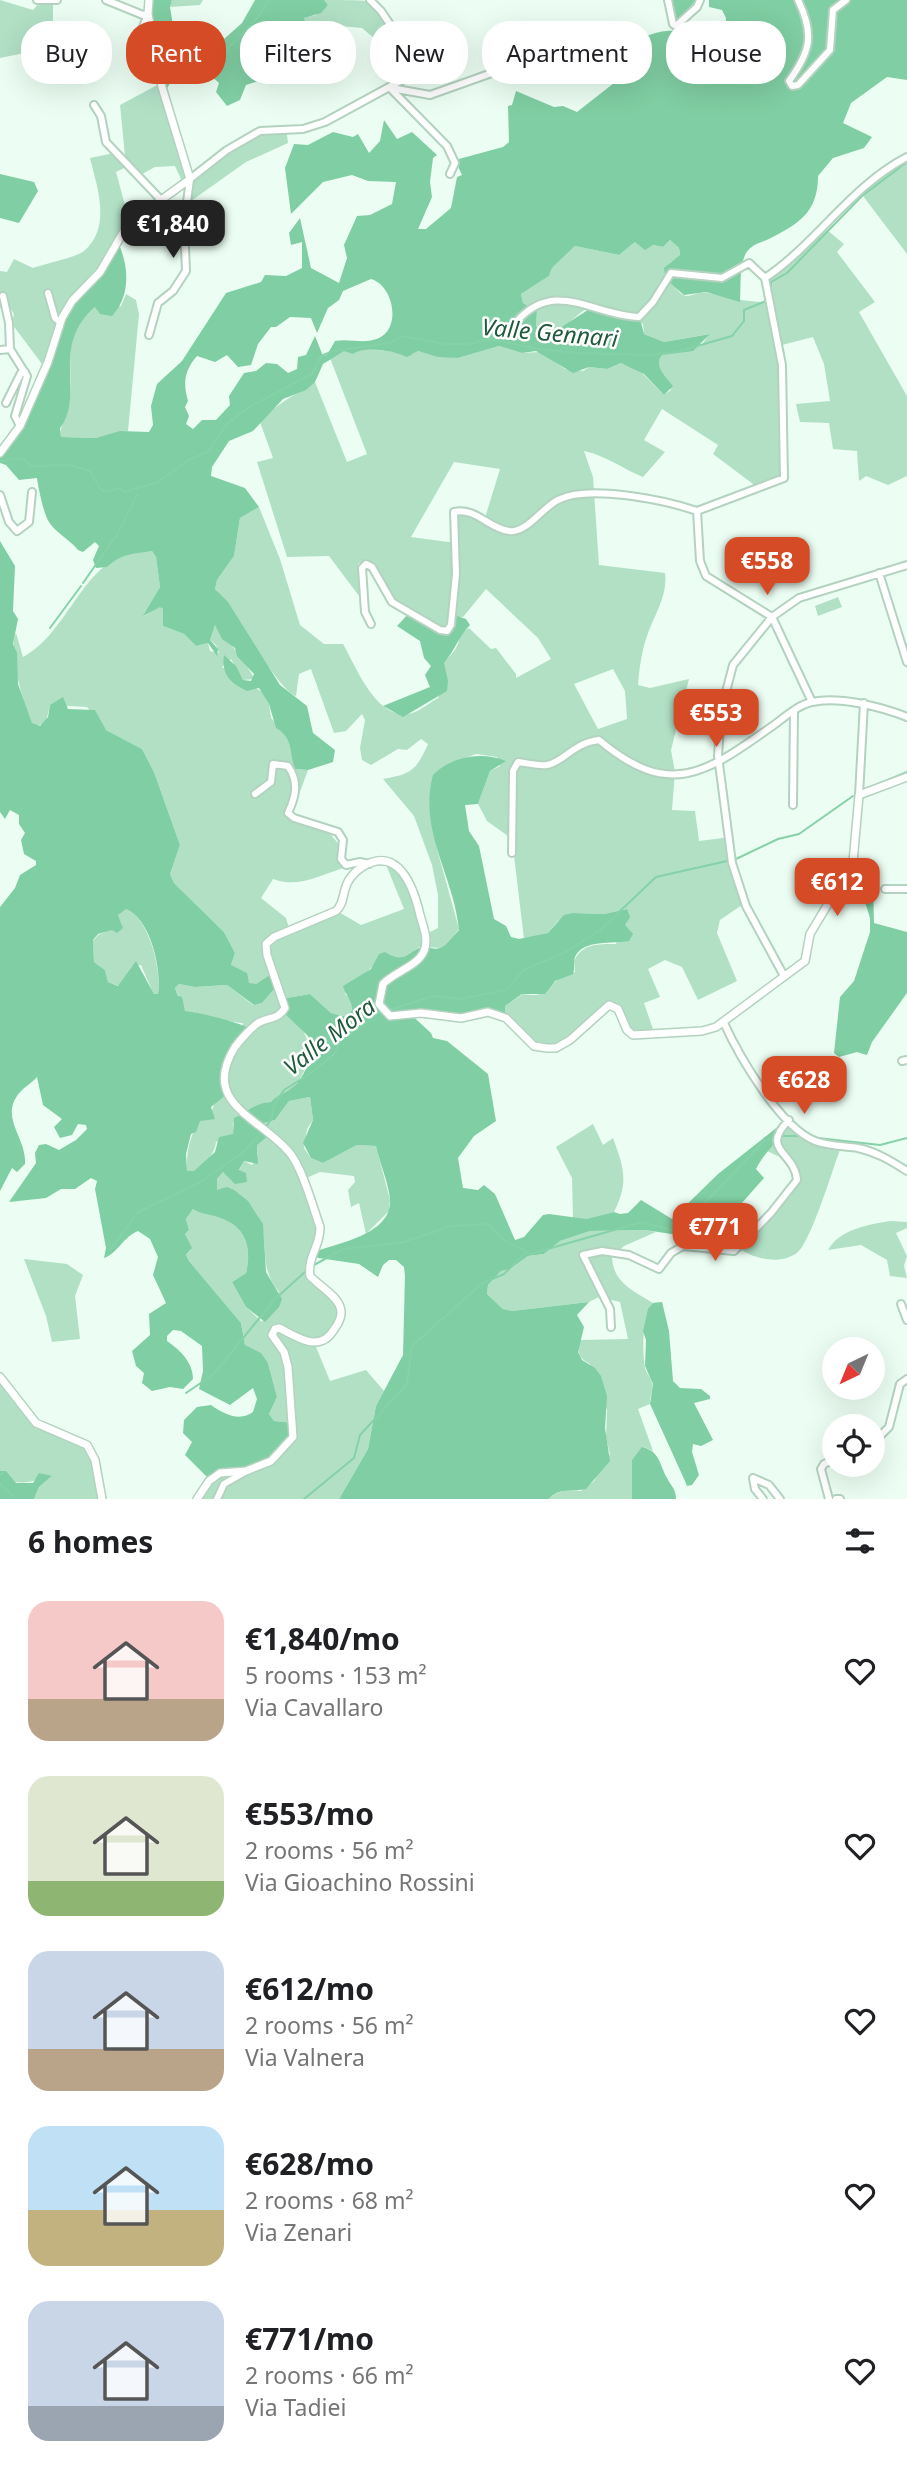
<!DOCTYPE html>
<meta charset="utf-8">
<style>
:root{--surface:#fff;--page:#f6f6f6;--text:#202124;--muted:#757577;--accent:#d54b25}
body{margin:0;font-family:"Noto Sans",sans-serif;background:var(--page);color:var(--text);height:100vh;display:flex;flex-direction:column;font-size:26px;white-space:nowrap}
*{box-sizing:border-box;margin:0}
p{font-size:23px;color:var(--muted)}
.icon{flex:none;width:38px;height:38px;fill:none;stroke:currentColor;stroke-width:2;stroke-linecap:round;stroke-linejoin:round}
.map{position:relative;height:1499px;overflow:hidden}
.side{display:flex;flex-direction:column;background:var(--surface);flex:1}
.side>*{flex:none}
.banner{position:absolute;left:21px;top:21px;width:866px;height:63px;display:flex;gap:14px}
.needle{width:46px;rotate:223deg}
.buttons{position:absolute;left:822px;top:1337px;display:grid;gap:14px}
.buttons a{display:grid;place-items:center;width:63px;height:63px;border-radius:50%;background:var(--surface);box-shadow:0 7px 28px #0002;font-size:35px}
.price{position:absolute;translate:-50% -60px;padding:0 16px;border-radius:14px;background:var(--accent);color:#fff;font-size:23px;line-height:46px;filter:drop-shadow(0 2px 4px #0008)}
.price::after{content:'';position:absolute;left:50%;top:42px;width:21px;height:16px;margin-left:-10px;background:inherit;clip-path:polygon(0 0,100% 0,50% 100%)}
.price.selected{background:#222;color:#fff}
ul{padding:0;list-style:none}
li{display:flex;align-items:center;gap:21px;height:175px;padding:0 28px}
li span{display:grid;place-items:center;flex:none;width:196px;height:140px;border-radius:21px;color:#555}
li>.icon{margin-inline-start:auto}
span .icon{width:84px;height:84px;fill:#fffc;stroke-width:1}
li b{font-size:30px}
h2{display:flex;justify-content:space-between;align-items:center;height:84px;padding:0 28px;font-size:30px}
.tag{padding:0 24px;border-radius:28px;background:var(--surface);box-shadow:0 7px 28px #0002;font-size:24px;line-height:63px}
.tag.selected{background:var(--accent);color:#fff}
.map>svg:first-child{display:block}
</style>
<div class="map">
<svg width="907" height="1499" viewBox="0 0 907 1499">
<rect width="100%" height="100%" fill="#ecfef3"/>
<!-- green -->
<path fill="#b1e0c5" fill-rule="evenodd" d="M0 0 33 10 41 1 53 2V47L0 58Z
M172 0H203L200 5 170 7Z
M324 0C337 0 358 0 369 1 388 11 405 46 408 67L362 28 305 23 303 18 316 15 328 5Z
M161 83 188 178 242 138 286 127 288 143 246 162 191 201 175 166 155 167 142 174 128 166 116 172 129 220 45 368 12 324 14 314 7 303 0 308V271L7 272 14 259 33 268C44 264 77 257 84 251 112 227 97 187 90 158L114 153 120 157 125 156 120 105Z
M907 159V254L860 192 881 174Z
M827 230 844 244 837 252 875 302 859 312 907 396V476L888 485 866 476 859 481 857 451 833 449 829 423 800 422 796 404 830 401 824 364 813 337 782 345V476L757 487 713 454 718 445 662 409 644 440 665 452 643 477C623 469 605 455 584 451L593 477 599 565 665 573C668 596 654 615 647 636 642 650 639 669 638 685L650 688 689 679 671 750 675 772 672 810 695 811 699 841 731 837 742 905 720 920 717 933 737 981 698 1000 682 967 665 960 648 969 660 997 644 1003 654 1032 634 1033 622 1010 610 1001C587 1012 563 1061 532 1041 523 1034 514 1022 505 1014V1006L523 994C547 998 542 990 559 979 564 976 570 975 575 972L574 961C582 943 599 944 616 944L626 909 604 914 573 913 558 921 548 933 524 939 512 839 487 821 478 804 490 771 500 766 497 757 476 754 449 764 434 775 437 849 459 929 444 948 419 947C407 959 399 960 385 952 378 957 376 964 370 969 358 981 355 974 345 994L353 1002 351 1013 347 1017 331 1013 310 994 281 999C303 1033 324 1045 296 1084 290 1093 278 1094 271 1102 255 1103 245 1114 233 1123V1135L216 1142C214 1156 205 1163 194 1172L187 1171C186 1153 190 1136 199 1121L206 1119 211 1113 243 1023C222 1022 205 1013 185 1011L175 988 179 984 195 987 227 985 253 1005 262 1003 276 987 271 974 256 984H250L231 965 235 953 224 932 174 883 170 874 180 845 154 772 142 749 106 730 87 707 50 705 46 722 36 727 32 723C24 705 7 650 16 633L23 657C66 634 79 572 125 554 134 551 143 552 152 551L156 557 160 587 144 616 160 606 163 609V626L184 634 196 646 208 643 210 651 219 653 216 645 210 640 215 625C222 632 253 672 254 679L243 680 231 659 222 667 262 692 269 704 271 718 285 733 292 747 295 769 308 770 291 816 324 827 343 849 341 863 347 867C321 874 299 889 273 879L261 898 286 918 289 928 337 911 361 925 404 909 385 862 398 866 428 933 438 928V895L432 865 414 816 383 779C411 774 416 771 428 744L421 739 407 750 398 749 371 765 362 760 360 748 365 720 362 714 346 731 334 733 311 669 299 674 296 696C278 691 234 609 215 589L217 580 234 556 240 518 259 507 280 559 300 625 324 644H343C357 668 378 726 415 712 423 709 430 702 438 698L446 674 443 663C447 659 453 653 456 648 461 639 458 634 469 628L491 649 496 648 516 674V678L551 659 538 638 486 589 463 617H457L456 622 445 630 394 600 367 559 358 564 362 600 329 556 287 557 257 462 273 458 260 422C278 402 294 396 315 382L347 462 367 454 330 358C352 340 388 354 413 354L417 351 458 358 499 346 522 353 540 352 565 369 583 371 589 367 607 369 621 363 637 368 664 395 671 390C665 379 654 366 661 355L701 346 709 334 664 342 644 334 643 324 623 312 584 310 567 324 545 335 536 326 537 311 523 303 521 294 549 276 552 268 575 246 619 255 635 242 663 247 670 240 679 248 680 256 670 263 669 283C675 286 680 295 686 296 693 296 700 291 708 293 730 298 745 302 768 302V279L788 266ZM454 462 500 469 484 521 467 514H456V543L411 537ZM613 669 625 691 627 719 598 729 574 684Z
M126 294 136 300 139 314 128 431 96 438 61 437C59 426 65 421 68 411 77 370 56 341 95 307L121 306Z
M838 597 842 607 818 616 815 606Z
M126 909C150 919 162 972 158 995H154L141 965 131 967 128 976 119 986 108 982 105 970 94 962 93 941 98 935 122 925 118 916 121 910Z
M310 1097 313 1120 307 1129 304 1148 311 1158 323 1163 357 1145 376 1146 390 1200 389 1211 366 1234 359 1203 351 1207 348 1190 355 1182 354 1176 320 1172 302 1180 322 1234 311 1276 336 1301 340 1313 329 1335 314 1342 330 1381 366 1370 384 1391 376 1406 368 1449 339 1499H197L210 1480 293 1423 274 1421 269 1414 277 1397 268 1363 245 1345 241 1323 189 1261 186 1255 191 1250 185 1234 189 1230 186 1219 193 1209C202 1215 210 1214 220 1218 246 1227 252 1247 246 1273L232 1282 246 1307 262 1322 279 1292C254 1263 275 1232 251 1207 244 1199 227 1195 217 1190V1179L223 1172 228 1175 239 1171 244 1161 252 1165 258 1156 255 1125 275 1120 289 1101Z
M789 1118 804 1134 841 1147C833 1168 812 1239 798 1252 781 1266 753 1259 737 1247L789 1188 794 1175 786 1160 765 1150 779 1141Z
M593 1124 603 1145 613 1138C624 1168 629 1182 614 1212L586 1219H573L572 1178 556 1147Z
M890 1221 907 1222V1228L896 1233 907 1256 904 1266 907 1278 890 1276 887 1260 861 1245 828 1250C840 1229 867 1225 890 1221Z
M645 1230 656 1232 624 1246 612 1257C613 1283 634 1291 653 1303 642 1316 642 1351 645 1368 646 1373 651 1377 652 1383 654 1389 649 1397 650 1404L638 1409 653 1451 644 1447 632 1460V1499H549C557 1490 570 1489 581 1491L594 1481 610 1454 606 1438 607 1410 590 1364C578 1358 577 1352 579 1340L628 1339 620 1302 599 1297 589 1302 512 1311 503 1309 487 1294 488 1285 501 1271 510 1269 528 1256 544 1254 560 1241 590 1231Z
M24 1259 67 1264 83 1275 75 1296 80 1339 52 1342 46 1316Z
M0 1379 31 1418 86 1445 94 1455 104 1499H34L39 1487 51 1477 44 1475C33 1483 25 1483 12 1482L6 1471H0Z"/>
<!-- forest -->
<path fill="#80cea3" fill-rule="evenodd" d="M148 0H172L170 7 177 50 206 55 242 23 255 0H324L328 5 321 13 304 18 312 60 305 66 246 85 240 100 227 106 216 92 219 83 199 65C180 61 173 80 164 93Z
M666 0H696L681 17 672 20Z
M709 0H907V80L887 77 851 103 843 123 872 137 864 148 833 158 818 176C818 213 798 224 769 239 760 243 752 244 746 253 739 266 741 287 740 302L706 292 684 295 666 280 664 268 680 255 679 248 670 240 663 247 653 245 645 250 635 242 619 255 575 246 552 268 549 276 521 294 523 303 537 311 536 326 545 335 552 333 591 308 639 315 644 334 664 342 710 334 693 351 662 355C653 366 666 377 673 386L664 395 644 374 621 363 607 369 589 367 573 373 536 351 522 353 499 346 458 358 438 357 418 351 407 357C395 351 364 345 353 354L344 351 323 364 315 382 306 390 283 399 253 431 229 441 212 467 211 476 245 488 259 507 240 518 234 556 217 580 215 589 228 602 280 685 307 706 313 733 335 750 333 762 308 770 295 769C289 753 294 738 276 728L269 704 259 688 247 691C230 683 221 674 224 655L236 666 243 680 251 681 254 674 237 656 235 648 222 639 215 625 210 640 218 649 217 656 208 643 196 646 184 634 163 626V609L160 607 143 616 160 587 156 557 152 551C133 554 122 553 107 567L96 568 93 560 99 546 95 542 83 552 78 550C69 539 56 533 49 522 44 515 38 487 37 478L19 480 6 465 0 463V452L18 425 70 303 118 242C129 266 131 296 112 316L100 314 95 307C49 347 86 394 60 428L61 437 96 438 120 431 149 432 153 425 151 406 157 384 182 361 226 293 261 282 265 275 286 276 302 268V242L291 245 289 233 300 218 311 268 339 283 347 258 344 245 357 216 370 215 392 204 396 182 368 181 352 175 323 182 291 214 285 168 294 144 308 145 333 132 353 137 358 134 369 153 380 141 384 120 397 139 412 132 437 155 433 158 430 182 432 197 418 229H426L451 208 457 177 462 175 455 160 503 147 509 142 508 106 512 105 516 91 554 107 563 106 577 112 614 83 621 84 624 51C645 32 666 28 694 32V42L699 44 710 34 725 30 726 18 722 10 709 7ZM371 279C393 285 402 327 379 338 364 345 350 338 335 341L327 355 323 356 315 336 306 355 298 357 297 369 288 373 277 364 266 363 256 371 244 373 229 396 230 405 216 420H202L193 429 186 424 189 416 185 407 188 401C183 383 184 371 197 356L215 362 227 355 238 367 251 365 258 344 271 327H276L290 317 311 318 317 333 328 308 339 300 343 291Z
M0 174 34 182 38 191 19 223 0 218Z
M0 541 15 566 13 611 18 619 13 644 17 653 18 684 32 723 40 726 48 717 50 705 63 697 68 709 95 710 106 730 142 749 154 772 180 845 170 874 174 883 224 932 235 953 231 965 247 973 249 983 256 984 271 974 276 987 262 1003 254 1005 227 985 195 987 179 984 175 988 178 996 182 997 185 1011C198 1012 242 1023 250 1029L224 1067 227 1094 211 1107 215 1119 200 1121 196 1132 191 1134 186 1154 187 1171H194L215 1152 219 1137 233 1134 234 1118C248 1112 254 1103 271 1102 278 1094 285 1094 293 1087 306 1076 315 1052 308 1036L282 1011 281 999 310 994 331 1013 347 1017C359 1006 346 998 343 986L371 969 379 954 385 952C407 964 405 953 424 946 444 954 446 943 459 930 454 876 418 831 433 775 452 756 482 751 506 761L490 771 478 804 465 805 469 831 479 846 494 919 506 926 511 937 519 939 548 933 564 915 573 913 604 914 627 909 630 917 625 925 633 934 629 941C613 944 583 939 575 957 573 963 575 969 573 974L555 981 545 994H522L505 1006V1014C484 1010 480 1013 460 1014 442 1016 426 1010 408 1012L431 1033 433 1038 447 1041 488 1074 496 1121 474 1136 458 1158 463 1188 478 1190 484 1185 495 1194 515 1240 524 1237 543 1215 549 1214 586 1219 614 1212 620 1214 628 1213 641 1200 672 1219 718 1174 789 1118C782 1140 766 1149 756 1169L764 1178 741 1204 727 1207 704 1239 645 1230 590 1231 560 1241 544 1254 528 1256 510 1269 501 1271 488 1285 487 1294 503 1309 512 1311 589 1302 577 1315 584 1327 578 1352 582 1360 595 1368 601 1376 607 1396 605 1428 610 1461 586 1489C573 1492 559 1487 549 1499H339L368 1449 376 1406 403 1355 405 1276 404 1267 396 1260H389L383 1265 378 1277 359 1264 312 1257 314 1252C338 1243 393 1234 390 1199 388 1181 380 1164 376 1146L357 1145 323 1163 311 1158 303 1143 313 1120 310 1097 289 1101 275 1120 256 1125 268 1136 257 1145 258 1164 244 1161 239 1170 246 1173 247 1182 235 1184 223 1172 217 1179V1190L227 1187 234 1190 248 1201 263 1224 266 1272 282 1299 279 1307 265 1322 246 1307 232 1282 246 1273C252 1247 246 1227 220 1218 210 1214 202 1215 193 1209L186 1219 189 1230 185 1234 192 1248 186 1255 189 1261 241 1323 245 1345 261 1353 268 1363 277 1397 269 1414 274 1421 294 1423 292 1439 260 1467 210 1480 185 1455 192 1442 183 1433 184 1420 197 1407 211 1405C223 1414 240 1422 253 1412L257 1399 253 1388 230 1405 199 1389 203 1371 202 1346 181 1331 173 1330 167 1336V1341C180 1350 193 1362 193 1379L183 1389 170 1387 152 1391 142 1383 144 1373 136 1366 132 1351 150 1335 149 1314 166 1303 153 1275 158 1257 150 1239 138 1231C123 1237 118 1253 104 1258L106 1248 95 1189 97 1181 91 1178 75 1189H61L46 1198 9 1202 36 1163 35 1153 39 1145 46 1144 59 1150 76 1140 87 1129 86 1125 78 1124 72 1135 60 1138 54 1127 62 1119 43 1105 37 1077C31 1084 22 1088 17 1096 1 1119 27 1139 25 1164L17 1172 12 1168 0 1191V907L15 888 20 875 36 865V861L24 854 21 840 25 833 19 824V815L10 810 5 819 0 812ZM126 909C151 919 162 971 158 994H154L136 961 118 986 108 982 105 970 94 962 93 940 98 934 112 930 117 933 123 928 118 915Z
M411 611 443 630 452 626 457 616 466 619 470 625C459 636 455 650 444 663L448 681 447 691 403 717 383 706 430 687 425 675 431 666 424 658 420 641 397 626Z
M873 884 874 923 907 932V993L872 1042 867 1055 857 1052 839 1057 834 1053 840 997 854 981 870 932V918L865 902Z
M662 1302 669 1331 673 1381 680 1388 701 1389 710 1396V1399L694 1403 713 1440 701 1446 693 1444 692 1452 699 1475 692 1485 687 1486 685 1481 650 1404 653 1384 645 1366 646 1340 643 1331 648 1309 653 1303Z
M642 1447C660 1451 659 1464 667 1478 671 1486 676 1489 676 1499H632V1460Z
M0 1471H6L16 1483H33L39 1473 52 1476 39 1487 34 1499H0Z"/>
<g fill="none" stroke-linecap="round" stroke-linejoin="round">
<!-- stream -->
<path stroke="#85d2a8" stroke-width="2" d="M165 80 186 59C194 59 201 62 209 60 226 54 261 17 268 0
M771 297V282L787 273 862 196 907 162
M1 461 23 458 31 466 69 465 90 471 100 489 106 492 119 488 124 492 158 482 187 461 209 451 227 424 251 406 312 374 321 356 333 351 390 343 402 336 445 344H469L491 339 537 349 579 353 652 355 680 351 732 336 744 321V310L766 301
M83 583 118 533 137 495
M50 628 81 586
M878 784 907 772
M736 859 778 839 799 834 853 796
M389 1010 433 996 460 999 506 990 524 970 568 951 600 930 656 877 727 861
M265 1128 272 1118 274 1105 284 1090 311 1073 335 1053 339 1042 380 1012
M781 1136H800
M818 1138 880 1145 907 1138
M110 1250 138 1212 199 1183 242 1153 259 1135
M314 1265 343 1249 404 1242 451 1226 489 1224 502 1239 530 1254 642 1222 671 1230 688 1221 763 1142 774 1137
M186 1393 214 1374 274 1300 306 1271
M0 1475 4 1472
M0 1484 14 1497
M304 1499 354 1458 360 1435 407 1384 412 1346 481 1284 504 1274 524 1254"/>
<!-- minor casing -->
<g stroke="#b3d2bf" stroke-width="10">
<path id="minor" d="M37 0H57
M106 0 143 15 148 14 139 37 138 53
M668 0 673 24 676 26 697 7 700 0
M798 0C815 35 810 52 789 81L792 86 798 85 830 50 833 10 846 0
M391 88 430 95 503 69H521
M392 90 447 146 455 163 450 174
M94 105 101 116 106 142 162 201
M48 293 55 318 60 322
M3 296 9 323 10 349
M518 320C556 279 592 315 639 317L653 302 671 273 722 278 749 263 765 278
M149 335 158 303 173 291 186 271 184 225 190 179 227 150 260 131 303 129 325 122 404 79 410 65 408 51 381 11 370 0
M0 350 10 349 27 376 15 416 20 426
M6 403 21 373 25 372
M0 495 9 522 17 531 29 522 32 492
M697 511 700 561 706 576 772 617 812 702
M879 573 907 662
M371 624 365 612 362 568 366 564 372 567 392 602 440 630 447 631 451 625 456 574 454 512C476 507 489 529 509 531 526 534 543 507 558 500 588 484 665 500 697 511L784 478 782 365 765 278C817 243 851 186 907 157
M255 794 271 782 273 764 288 766C299 782 296 796 288 813L294 818 338 832 343 840 341 859 346 865 360 862 369 864
M859 795 864 703
M793 805 794 711
M512 853 513 771 518 762C527 763 538 766 547 765 564 762 573 743 599 740 669 799 705 774 771 727 783 719 797 705 812 702 839 696 882 707 907 717
M885 889H907
M784 976 746 906 732 863 718 756 721 711 733 665 772 617 799 598 907 565
M724 1023C739 1056 780 1127 815 1141 828 1146 844 1146 858 1148 877 1152 891 1161 907 1171
M902 1061 907 1060
M901 1304 907 1320
M611 1327 610 1309 583 1255 602 1251 629 1255 659 1269 671 1253 683 1246 734 1251 771 1213 797 1180C795 1152 759 1150 789 1120
M873 1443 889 1427 900 1384 907 1379
M217 1499 224 1484 245 1472
M763 1499 755 1489 753 1478 769 1485 780 1499
M829 1499 821 1469 824 1464 835 1459
M836 1499H840"/>
</g>
<!-- tertiary casing -->
<g stroke="#b3d2bf" stroke-width="10">
<path id="tertiary" d="M0 453 20 426 48 362 62 318 72 301 100 272 128 224 190 179 162 87 148 14 149 0
M0 1377 36 1423 87 1445 95 1460 102 1499
M197 1499 209 1481 220 1473 246 1471 271 1461 293 1437 288 1367 284 1352 272 1335 275 1329 279 1328C299 1338 320 1354 335 1328 339 1323 343 1314 340 1307 337 1296 318 1285 310 1276 307 1257 321 1245 320 1227 313 1207 302 1167 289 1152 259 1117 200 1103 235 1047 240 1040 251 1028 258 1023 268 1017 278 1020 285 1008L267 955 266 944 274 937 336 911C348 901 338 883 362 867 399 844 414 889 420 915 423 926 429 940 424 951 418 966 394 972 383 984L379 1004 390 1016 421 1013 461 1018 488 1012 506 1018 534 1046 547 1048H556L570 1040 609 1005 618 1009 627 1030 633 1035 702 1031 716 1027 805 961 810 934 853 862 859 795 907 777"/>
</g>
<!-- minor -->
<use href="#minor" stroke="#fff" stroke-width="6"/>
<!-- tertiary -->
<use href="#tertiary" stroke="#fff" stroke-width="7"/>
</g>
<g text-anchor="middle" dominant-baseline="central" stroke-width="5" stroke-linejoin="round" paint-order="stroke">
<!-- water labels -->
<g font-size="23" font-style="italic" fill="#205a3d" stroke="#fff">
<text transform="translate(550 332) rotate(5)">Valle Gennari</text>
<text transform="translate(329 1036) rotate(-38)">Valle Mora</text>
</g>
</g>
</svg>
<div class="buttons">
<a><svg class="needle" viewBox="-14 -14 28 28"><path d="M0-13l5 13h-10z" fill="#e53935"/><path d="M0 13l5-13h-10z" fill="#757577"/></svg></a>
<a><svg class="icon" aria-label="locate" viewBox="0 0 24 24"><circle cx="12" cy="12" r="6"/><path d="M12 2v4M12 18v4M2 12h4M18 12h4"/></svg></a>
</div>
<b class="price selected" style="left:173px;top:260px">€1,840</b>
<b class="price" style="left:767px;top:597px">€558</b>
<b class="price" style="left:716px;top:749px">€553</b>
<b class="price" style="left:837px;top:918px">€612</b>
<b class="price" style="left:804px;top:1116px">€628</b>
<b class="price" style="left:715px;top:1263px">€771</b>
<div class="banner">
<a class="tag">Buy</a>
<a class="tag selected">Rent</a>
<a class="tag">Filters</a>
<a class="tag">New</a>
<a class="tag">Apartment</a>
<a class="tag">House</a>
</div>
</div>
<section class="side">
<h2>6 homes<svg class="icon" aria-label="filters" viewBox="0 0 24 24"><path d="M4 7h16M4 17h16"/><circle cx="9" cy="7" r="2"/><circle cx="15" cy="17" r="2"/></svg></h2>
<ul>
<li><span style="background:linear-gradient(#f6c9c9 70%,#b9a48a 0)"><svg class="icon" aria-label="home" viewBox="0 0 24 24"><path d="M3 11l9-7 9 7M6 9v11h12V9"/></svg></span><div><b>€1,840/mo</b><p>5 rooms · 153 m²</p><p>Via Cavallaro</p></div><svg class="icon" aria-label="heart" viewBox="0 0 24 24"><path d="M12 20l-8-8c-3-5 5-10 8-4 3-6 11-1 8 4z"/></svg></li>
<li><span style="background:linear-gradient(#dfe7d0 75%,#8fb573 0)"><svg class="icon" aria-label="home" viewBox="0 0 24 24"><path d="M3 11l9-7 9 7M6 9v11h12V9"/></svg></span><div><b>€553/mo</b><p>2 rooms · 56 m²</p><p>Via Gioachino Rossini</p></div><svg class="icon" aria-label="heart" viewBox="0 0 24 24"><path d="M12 20l-8-8c-3-5 5-10 8-4 3-6 11-1 8 4z"/></svg></li>
<li><span style="background:linear-gradient(#c9d6e8 70%,#b9a48a 0)"><svg class="icon" aria-label="home" viewBox="0 0 24 24"><path d="M3 11l9-7 9 7M6 9v11h12V9"/></svg></span><div><b>€612/mo</b><p>2 rooms · 56 m²</p><p>Via Valnera</p></div><svg class="icon" aria-label="heart" viewBox="0 0 24 24"><path d="M12 20l-8-8c-3-5 5-10 8-4 3-6 11-1 8 4z"/></svg></li>
<li><span style="background:linear-gradient(#bfe0f5 60%,#c2b280 0)"><svg class="icon" aria-label="home" viewBox="0 0 24 24"><path d="M3 11l9-7 9 7M6 9v11h12V9"/></svg></span><div><b>€628/mo</b><p>2 rooms · 68 m²</p><p>Via Zenari</p></div><svg class="icon" aria-label="heart" viewBox="0 0 24 24"><path d="M12 20l-8-8c-3-5 5-10 8-4 3-6 11-1 8 4z"/></svg></li>
<li><span style="background:linear-gradient(#c9d6e8 75%,#9aa5b1 0)"><svg class="icon" aria-label="home" viewBox="0 0 24 24"><path d="M3 11l9-7 9 7M6 9v11h12V9"/></svg></span><div><b>€771/mo</b><p>2 rooms · 66 m²</p><p>Via Tadiei</p></div><svg class="icon" aria-label="heart" viewBox="0 0 24 24"><path d="M12 20l-8-8c-3-5 5-10 8-4 3-6 11-1 8 4z"/></svg></li>
</ul>
</section>
